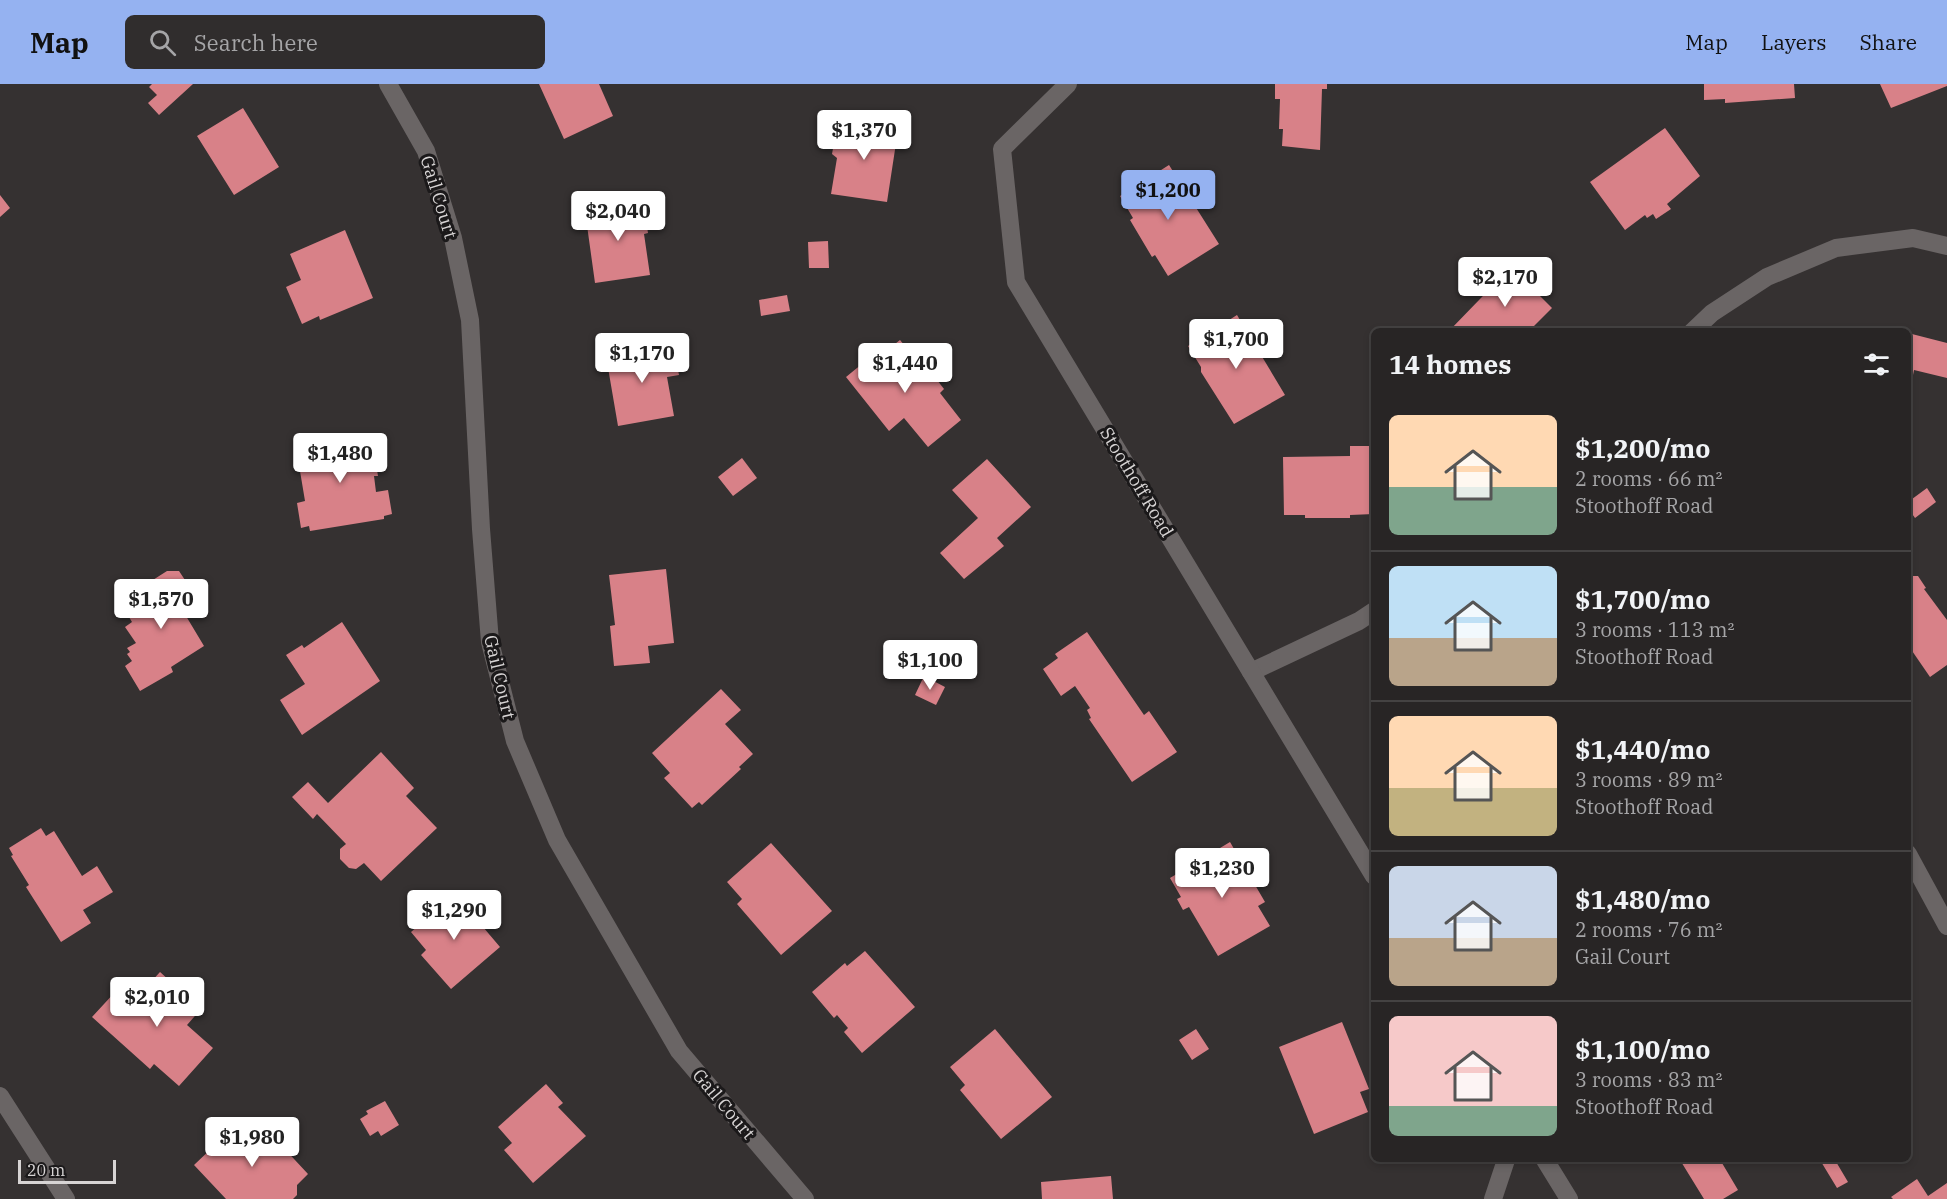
<!DOCTYPE html>
<meta charset="utf-8">
<style>
:root{--surface:#282525;--page:#302d2d;--text:#f1f3f6;--muted:#a5a5a7;--line:#444242;--accent:#95b2f1}
body{margin:0;font-family:"IBM Plex Serif",serif;background:var(--page);color:var(--text);height:100vh;display:flex;flex-direction:column;font-size:22px;white-space:nowrap}
*{box-sizing:border-box;margin:0}
p{font-size:20px;color:var(--muted)}
.icon{flex:none;width:33px;height:33px;fill:none;stroke:currentColor;stroke-width:2;stroke-linecap:round;stroke-linejoin:round}
.map{position:relative;flex:1;overflow:hidden}
.side{position:absolute;left:1371px;top:244px;width:540px;height:834px;display:flex;flex-direction:column;background:var(--surface);border-radius:9px;box-shadow:0 3px 9px #0003,0 0 0 2px var(--line)}
.side>*{flex:none}
.scale{position:absolute;left:18px;bottom:15px;width:98px;box-sizing:border-box;padding-left:6px;border:3px solid #d7d4d4;border-top:0;font-size:16px;line-height:21px;white-space:nowrap;color:#d7d4d4;-webkit-text-stroke:4px #1b191a;paint-order:stroke}
.price{position:absolute;translate:-50% -51px;padding:0 14px;border-radius:6px;background:#fff;color:#222;font-size:20px;line-height:39px;filter:drop-shadow(0 2px 3px #0008)}
.price::after{content:'';position:absolute;left:50%;top:36px;width:18px;height:14px;margin-left:-9px;background:inherit;clip-path:polygon(0 0,100% 0,50% 100%)}
.price.on{background:var(--accent);color:#111}
ul{padding:0;list-style:none}
li{display:flex;align-items:center;gap:18px;height:150px;padding:0 18px}
li+li{border-top:2px solid var(--line)}
li span{display:grid;place-items:center;flex:none;width:168px;height:120px;border-radius:9px;color:#555}
li>.icon{margin-inline-start:auto}
span .icon{width:72px;height:72px;fill:#fffc;stroke-width:1}
li b{font-size:26px}
h2{display:flex;justify-content:space-between;align-items:center;height:72px;padding:0 18px;font-size:26px}
header{display:flex;align-items:center;gap:36px;box-sizing:border-box;height:84px;padding:0 30px;background:var(--accent);color:#111}
header strong{font-size:28px}
nav{display:flex;gap:33px;margin-inline-start:auto;font-size:21px}
.search{width:420px;height:54px;background:var(--page);display:flex;align-items:center;gap:15px;box-sizing:border-box;padding:0 21px;border-radius:9px;color:var(--muted);font-size:22px}
.map>svg:first-child{display:block}
</style>
<header>
<strong>Map</strong>
<div class="search"><svg class="icon" aria-label="search" viewBox="0 0 24 24"><circle cx="10" cy="10" r="6"/><path d="M15 15l6 6"/></svg>Search here</div>
<nav><a>Map</a><a>Layers</a><a>Share</a></nav>
</header>
<div class="map">
<svg width="1947" height="1115" viewBox="0 0 1947 1115">
<rect width="100%" height="100%" fill="#353131"/>
<!-- building -->
<path fill="#d88188" d="M152 0H193L159 31 148 19 157 11 149 3Z
M539 0H599L613 32 564 55Z
M1275 0H1327V5H1322L1320 66 1282 62 1283 45H1279L1280 15H1275Z
M1704 0H1794L1795 14 1725 19V15L1704 16Z
M1880 0H1947V2L1891 24Z
M243 24 279 83 234 111 197 52Z
M838 37 898 46 887 118 831 110 837 74 832 70Z
M1665 44 1700 92 1667 120 1671 125 1656 135 1653 130 1647 134 1645 131 1625 146 1590 98Z
M1169 81 1219 160 1168 192 1155 171 1152 173 1130 136 1133 134 1120 112Z
M0 111 10 124 0 133Z
M643 118 648 149 644 150 650 191 595 199 585 127Z
M345 146 373 214 320 236 319 232 302 240 286 203 301 196 290 170Z
M828 157 829 184H809L808 158Z
M1511 183 1552 224 1532 244V248H1448Z
M787 211 790 227 761 232 759 216Z
M1237 231 1285 311 1234 340 1201 288V283L1188 262Z
M1908 249 1947 259V294L1914 286 1912 296 1908 295Z
M900 256 924 285 927 283 944 305 940 309 961 336 928 363 904 334 889 347 846 293 868 275 871 279Z
M673 260 679 291 667 293 674 332 618 342 606 272Z
M371 351 378 392H374L376 408 388 406 392 430 384 432V435L310 447 309 442 301 444 297 419 305 417 296 363Z
M1350 362H1374V430L1350 431V434H1305V431H1284L1283 373 1350 372Z
M742 374 757 394 733 412 718 393Z
M987 375 1031 423 997 454 1004 462 964 495 940 469 978 434 952 406Z
M1927 404 1936 418 1915 434 1908 424V418Z
M666 485 674 559 648 562 650 579 614 582 610 542 615 541 609 491Z
M1908 485 1913 492H1918L1926 504 1924 505 1947 536V581L1930 593 1908 561Z
M167 487H179L191 505 190 514 180 522 204 562 171 583 173 588 140 607 125 582 132 577 127 570 130 568 127 564 136 559 125 543 132 538 129 533 144 524 134 508Z
M342 538 380 597 302 651 280 616 305 600 286 571 302 561 304 564Z
M1087 548 1144 631 1149 627 1177 668 1132 698 1089 635 1091 634 1087 626 1090 624 1075 602 1061 612 1043 585 1058 574 1055 570Z
M924 592 945 603 936 621 915 611Z
M721 605 741 626 725 640 753 670 739 683 741 685 702 721 699 718 692 724 664 694 670 689 652 669Z
M381 668 414 704 406 712 437 744 381 797 364 779 356 785 349 784 340 775V765L346 760 317 730 313 735 292 713 308 698 328 719Z
M41 744 46 752 54 747 82 792 97 782 113 808 83 826 91 839 61 858 26 803 29 801 11 772 13 771 9 764Z
M1230 758 1265 818 1258 822 1270 842 1218 872 1189 823 1183 826 1177 815 1181 813 1170 794Z
M771 759 832 827 781 871 737 820 742 815 727 798Z
M455 810 500 863 451 905 421 871 426 866 411 848 425 836 422 833 431 826 433 829Z
M865 867 915 923 862 969 844 948 848 944 837 931 834 934 812 908 845 879 847 882Z
M160 888 201 925 187 941 213 964 179 1002 154 980 150 985 92 933 116 907 131 920Z
M1342 938 1369 1005 1360 1008 1368 1028 1314 1050 1279 963Z
M995 945 1052 1013 1001 1055 960 1006 965 1001 950 983Z
M1196 945 1209 965 1192 976 1179 956Z
M546 1000 563 1019 558 1023 586 1052 533 1099 504 1066 512 1059 498 1043Z
M385 1017 399 1041 381 1052 378 1047 370 1052 360 1035 368 1030 366 1027Z
M246 1042 259 1056 268 1047 308 1090 297 1101V1111L293 1115H226L194 1081 232 1045 235 1049Z
M1680 1076H1727L1722 1079 1738 1106 1723 1115H1704Z
M1820 1076H1835L1848 1098 1837 1104Z
M1111 1092 1113 1115H1042L1041 1098Z
M1917 1095 1928 1112 1947 1099V1115H1893L1891 1113Z"/>
<g fill="none" stroke-linecap="round" stroke-linejoin="round">
<!-- street -->
<path stroke="#6a6565" stroke-width="18" d="M388 0 426 67 453 154 470 236 481 445 490 558 515 657 557 756 679 967 805 1115
M1692 248 1712 229 1767 193 1836 164 1913 154 1947 162
M1251 588 1359 537 1374 527
M1908 770 1947 842
M1545 1076 1569 1115"/>
<!-- secondary -->
<path stroke="#6a6565" stroke-width="18" d="M1068 0 1002 65 1016 198 1374 792
M0 1012 66 1115
M1493 1115 1506 1076"/>
</g>
<g text-anchor="middle" dominant-baseline="central" stroke-width="6" stroke-linejoin="round" paint-order="stroke">
<!-- street labels -->
<g font-size="18" fill="#d7d4d4" stroke="#1b191a">
<text transform="translate(439 113) rotate(73)">Gail Court</text>
<text transform="translate(1137 398) rotate(59)">Stoothoff Road</text>
<text transform="translate(500 593) rotate(77)">Gail Court</text>
<text transform="translate(724 1020) rotate(50)">Gail Court</text>
</g>
</g>
</svg>
<div class="scale">20 m</div>
<b class="price" style="left:864px;top:77px">$1,370</b>
<b class="price on" style="left:1168px;top:137px">$1,200</b>
<b class="price" style="left:618px;top:158px">$2,040</b>
<b class="price" style="left:1505px;top:224px">$2,170</b>
<b class="price" style="left:1236px;top:286px">$1,700</b>
<b class="price" style="left:642px;top:300px">$1,170</b>
<b class="price" style="left:905px;top:310px">$1,440</b>
<b class="price" style="left:340px;top:400px">$1,480</b>
<b class="price" style="left:161px;top:546px">$1,570</b>
<b class="price" style="left:930px;top:607px">$1,100</b>
<b class="price" style="left:1222px;top:815px">$1,230</b>
<b class="price" style="left:454px;top:857px">$1,290</b>
<b class="price" style="left:157px;top:944px">$2,010</b>
<b class="price" style="left:252px;top:1084px">$1,980</b>
<section class="side">
<h2>14 homes<svg class="icon" aria-label="filters" viewBox="0 0 24 24"><path d="M4 7h16M4 17h16"/><circle cx="9" cy="7" r="2"/><circle cx="15" cy="17" r="2"/></svg></h2>
<ul>
<li><span style="background:linear-gradient(#ffd9b3 60%,#7fa58c 0)"><svg class="icon" aria-label="home" viewBox="0 0 24 24"><path d="M3 11l9-7 9 7M6 9v11h12V9"/></svg></span><div><b>$1,200/mo</b><p>2 rooms · 66 m²</p><p>Stoothoff Road</p></div></li>
<li><span style="background:linear-gradient(#bfe0f5 60%,#b9a48a 0)"><svg class="icon" aria-label="home" viewBox="0 0 24 24"><path d="M3 11l9-7 9 7M6 9v11h12V9"/></svg></span><div><b>$1,700/mo</b><p>3 rooms · 113 m²</p><p>Stoothoff Road</p></div></li>
<li><span style="background:linear-gradient(#ffd9b3 60%,#c2b280 0)"><svg class="icon" aria-label="home" viewBox="0 0 24 24"><path d="M3 11l9-7 9 7M6 9v11h12V9"/></svg></span><div><b>$1,440/mo</b><p>3 rooms · 89 m²</p><p>Stoothoff Road</p></div></li>
<li><span style="background:linear-gradient(#c9d6e8 60%,#b9a48a 0)"><svg class="icon" aria-label="home" viewBox="0 0 24 24"><path d="M3 11l9-7 9 7M6 9v11h12V9"/></svg></span><div><b>$1,480/mo</b><p>2 rooms · 76 m²</p><p>Gail Court</p></div></li>
<li><span style="background:linear-gradient(#f6c9c9 75%,#7fa58c 0)"><svg class="icon" aria-label="home" viewBox="0 0 24 24"><path d="M3 11l9-7 9 7M6 9v11h12V9"/></svg></span><div><b>$1,100/mo</b><p>3 rooms · 83 m²</p><p>Stoothoff Road</p></div></li>
</ul>
</section>
</div>
